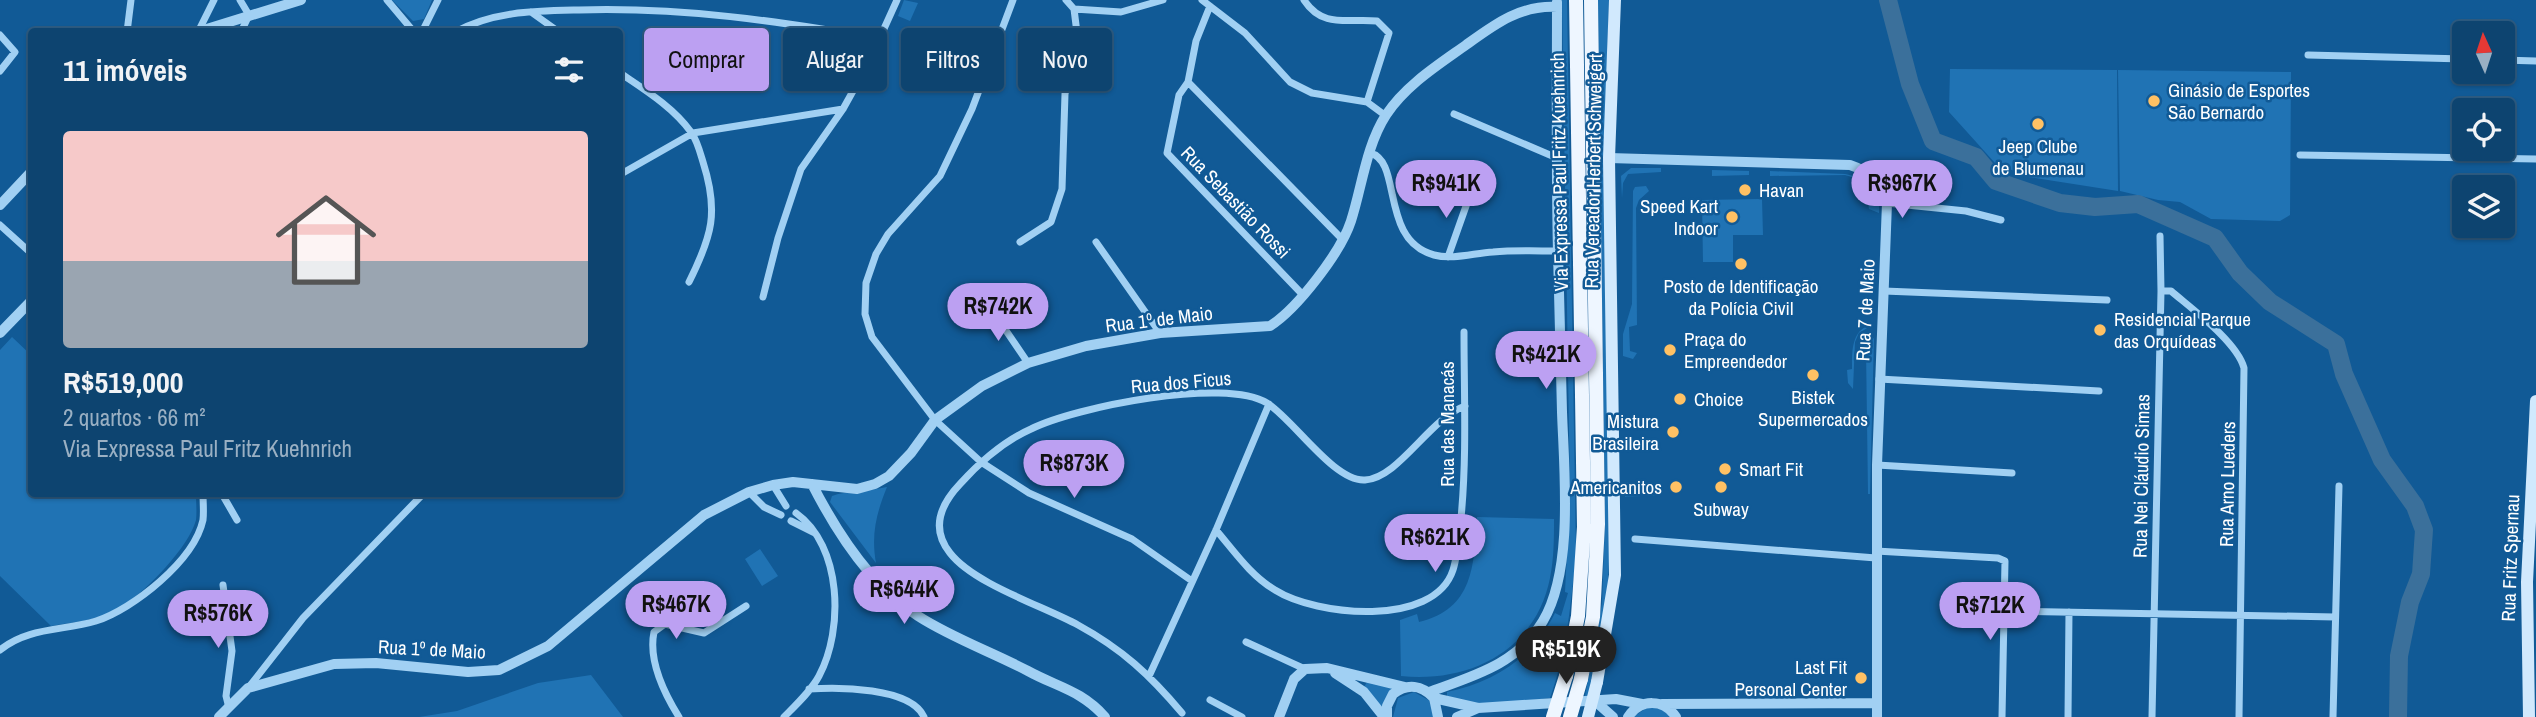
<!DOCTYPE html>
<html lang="pt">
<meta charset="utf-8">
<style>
:root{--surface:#0d4470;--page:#164b75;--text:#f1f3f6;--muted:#9ab0c3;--line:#2d5c83;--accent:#bca0f2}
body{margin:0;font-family:"Archivo Narrow",sans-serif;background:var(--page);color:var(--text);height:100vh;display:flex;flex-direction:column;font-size:26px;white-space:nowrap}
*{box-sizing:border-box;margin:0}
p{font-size:23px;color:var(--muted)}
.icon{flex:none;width:38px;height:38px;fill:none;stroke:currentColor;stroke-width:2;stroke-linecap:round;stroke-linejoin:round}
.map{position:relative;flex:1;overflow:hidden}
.details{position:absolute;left:28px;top:28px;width:595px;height:469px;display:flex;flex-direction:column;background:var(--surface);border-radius:7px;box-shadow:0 2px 5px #0004,0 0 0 2px var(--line)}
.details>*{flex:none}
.banner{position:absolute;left:644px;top:28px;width:665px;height:63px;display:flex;gap:14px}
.needle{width:46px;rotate:357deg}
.buttons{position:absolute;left:2452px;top:21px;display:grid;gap:14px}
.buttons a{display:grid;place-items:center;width:63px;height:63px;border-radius:7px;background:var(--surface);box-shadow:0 2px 5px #0004,0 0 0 2px var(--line);font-size:35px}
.price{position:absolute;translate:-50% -60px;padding:0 16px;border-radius:24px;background:var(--accent);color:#111;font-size:23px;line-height:46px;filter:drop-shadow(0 2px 4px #0008)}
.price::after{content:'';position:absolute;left:50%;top:42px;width:21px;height:16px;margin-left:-10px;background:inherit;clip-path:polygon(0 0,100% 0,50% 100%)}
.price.on{background:#222;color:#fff}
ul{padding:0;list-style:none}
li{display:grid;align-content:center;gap:14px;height:371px;padding:0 35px}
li+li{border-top:2px solid var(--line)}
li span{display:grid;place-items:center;height:217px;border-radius:7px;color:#555}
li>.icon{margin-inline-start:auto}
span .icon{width:126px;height:126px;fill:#fffc;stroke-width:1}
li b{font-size:30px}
h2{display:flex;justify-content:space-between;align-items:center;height:84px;padding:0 35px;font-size:30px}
.chip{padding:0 24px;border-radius:7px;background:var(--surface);box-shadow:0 2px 5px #0004,0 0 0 2px var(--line);font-size:24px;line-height:63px}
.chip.on{background:var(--accent);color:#111}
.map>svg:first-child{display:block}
</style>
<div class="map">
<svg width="2536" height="717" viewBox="0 0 2536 717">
<rect width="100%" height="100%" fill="#115a96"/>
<!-- green -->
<path fill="#2073b4" d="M392 0H432L424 19 413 21Z
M904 0 918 3 910 21 898 16Z
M1562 0H1567L1576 553C1571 602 1567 652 1550 698L1481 706 1447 696V692C1495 682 1533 657 1555 613L1561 616 1568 593 1565 592 1570 493Z
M1598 0H1609L1605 121 1609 559 1607 604 1588 697 1585 696 1602 603 1605 521Z
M1950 69 2117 70 2118 191 2028 177 1995 163 1949 112Z
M2118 70 2291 72 2290 215 2280 221 2211 219 2180 202 2158 200 2120 191Z
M1631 168H1661V172L1628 174 1623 183 1622 198 1621 176Z
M1712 170 1749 171V175L1712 176Z
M1770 171 1845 174C1866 177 1881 190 1879 213L1869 209 1865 186 1858 179 1845 175 1770 176Z
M1646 186 1649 191 1639 200 1636 208 1637 325 1629 327 1630 351 1637 353 1633 359 1623 356V334L1632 304 1633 191 1635 187Z
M1762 199 1763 235H1733V262H1703L1702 200Z
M1874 324 1859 333 1855 342 1853 389 1848 383 1847 370 1852 369C1852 351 1851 328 1874 324Z
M12 337 31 355 32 494H196C196 502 197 512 196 520 189 547 146 591 123 606 102 620 75 622 51 626L0 576V350Z
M1874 338 1870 494H1868L1866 349 1867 342Z
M1627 482 1634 485 1654 483 1655 490 1660 491V495L1625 497Z
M887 487C876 514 871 535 876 563L830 502 832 496C845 491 870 491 887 487Z
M1477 517 1554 519C1554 539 1554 558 1550 578 1536 650 1470 683 1401 676L1400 620 1417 614 1419 622C1474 609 1474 565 1477 517Z
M760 549 778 576 762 586 745 559Z
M591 675 623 717H419L457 711 538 683Z
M1367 682 1392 688 1381 708 1364 687Z
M1414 692 1432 702 1434 717H1393L1398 698Z
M1648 707 1662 709 1671 717H1633Z"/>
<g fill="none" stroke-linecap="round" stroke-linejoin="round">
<!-- river -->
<path stroke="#3b709b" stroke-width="18" d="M1888 0 1910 84 1933 141 1976 157 1996 181 2060 203 2095 207 2138 204 2215 238 2240 273 2270 302 2336 344 2344 374 2382 460 2415 506 2424 530 2421 574 2410 602 2399 656 2398 717"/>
<!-- minor -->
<path stroke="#a1d0f3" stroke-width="7" d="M240 0 249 15 241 32
M387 0 414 32
M1013 0 972 109 940 176 888 234 876 254 866 283 865 314 872 337 935 420 981 462 1029 493 1132 539 1192 581
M1202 0 1245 33 1290 82 1312 93 1367 102 1386 116
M1304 0C1323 29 1348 18 1377 21L1389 33 1367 102
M1210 6 1196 41 1188 82 1179 95 1167 153 1302 294
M1074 9 1121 12 1163 0
M531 12 559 32
M199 30 214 0
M127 32 131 0
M422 32 438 0
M455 32C494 11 535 11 579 10 681 7 780 21 880 39
M0 35 15 52 0 71
M2308 55 2464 59
M2502 60 2536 61
M620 73C645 90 673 107 691 132 697 140 700 152 703 162 719 212 712 236 689 282
M1188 82 1342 239
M1454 114 1557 158
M1370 153C1403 161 1379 240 1434 255 1453 260 1474 253 1493 252 1515 250 1537 251 1558 251
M2300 155 2536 159
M621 174 693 133 843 109
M1887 203 1966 211 2001 220
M0 225 32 254
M1020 242 1051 222 1062 189 1065 94 1077 33 1074 9 1066 0
M1096 242 1160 333
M1448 257 1471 192
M1884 291 2107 300
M2161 291H2171C2192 309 2237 342 2244 368L2239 717
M763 297 778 238 801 169 843 109 868 64 897 0
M990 307 1028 363
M1879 379 2099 391
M1877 465 2012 473
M773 485 786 506
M749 492 764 507 781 515
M222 494 237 520
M791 521 815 533
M1216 530C1234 551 1251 576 1275 590 1316 616 1434 628 1453 570 1458 554 1459 535 1461 518 1467 456 1464 395 1464 332
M1635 539 1876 558
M1876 551 1998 558 2005 561 2002 717
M223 585 232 651 226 696 229 708
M2005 611 2335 617
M1246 642 1305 669
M0 650C28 627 63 631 96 621 133 609 194 561 203 520 204 512 203 502 203 494
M1150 674 1216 530 1269 404
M249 687 303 618 423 494
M809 689C837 687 911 687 924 717
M1210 700 1242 717
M1182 713C1150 675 1122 649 1078 625 1043 606 974 584 950 553 930 528 941 504 960 484 980 462 1004 441 1031 429 1075 407 1225 377 1267 403 1294 420 1334 482 1365 480 1399 478 1429 419 1465 406
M679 717C664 693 648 661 654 632L665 624 704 633 746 606
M784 717C796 705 811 691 819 676 844 629 842 546 796 513
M2068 717 2069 612
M2152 717 2161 291 2160 236
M2333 717 2339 486"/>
<!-- tertiary -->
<path stroke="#a1d0f3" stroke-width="10" d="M197 32 301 0
M1609 158 1850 165C1871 172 1882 182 1887 203L1877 465V717
M0 205 32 171
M0 333 32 300
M812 484C836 531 872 587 918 616 952 638 992 652 1028 671 1057 687 1081 690 1105 717
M1335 673 1364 692 1384 717
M1429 692C1473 676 1518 664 1543 621 1574 569 1564 471 1562 412 1561 358 1559 305 1558 252 1556 169 1557 86 1557 2
M1434 698 1478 708 1616 699 1642 704
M1595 701 1613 717
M1662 704 1877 703
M219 717 248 688 334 664 376 663 468 672 499 670 548 646 704 515 749 492 773 485 793 482 857 489 875 484 889 476 911 453 935 420 982 386 1028 363 1086 346 1160 333 1270 326C1297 309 1341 252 1351 221 1362 187 1366 146 1386 115 1406 85 1438 65 1466 45 1495 24 1520 5 1557 7
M1279 717 1294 679 1305 669 1327 668 1405 687
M1387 717V706L1393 694C1407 683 1422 685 1434 698L1438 717
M1457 717 1476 709
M1628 717C1641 698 1664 699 1676 717"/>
<!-- secondary -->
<path stroke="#d1e9fd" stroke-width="12" d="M1597 682 1615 575 1609 158 1615 0
M2529 717 2527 582 2536 401"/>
<!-- primary -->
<path stroke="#eef6ff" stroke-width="14" d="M1566 676 1578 616 1584 527 1576 0
M1581 679 1593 617 1598 524 1591 0"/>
<!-- secondary-bridge -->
<path stroke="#d1e9fd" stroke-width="12" d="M1588 717 1597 682"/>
<!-- primary-bridge -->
<path stroke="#eef6ff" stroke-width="14" d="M1553 717 1566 676
M1570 717 1581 679"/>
</g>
<!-- markers -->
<g fill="#ffc164" stroke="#115a96" stroke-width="2.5">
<circle cx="2154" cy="101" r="7"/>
<circle cx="2038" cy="124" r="7"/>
<circle cx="1745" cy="190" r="7"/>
<circle cx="1732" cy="217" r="7"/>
<circle cx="1741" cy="264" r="7"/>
<circle cx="2100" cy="330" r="7"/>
<circle cx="1670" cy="350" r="7"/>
<circle cx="1813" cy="375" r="7"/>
<circle cx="1680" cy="399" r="7"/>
<circle cx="1673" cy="432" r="7"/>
<circle cx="1725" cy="469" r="7"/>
<circle cx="1676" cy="487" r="7"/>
<circle cx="1721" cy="487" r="7"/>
<circle cx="1861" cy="678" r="7"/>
</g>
<g text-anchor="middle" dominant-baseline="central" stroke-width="5" stroke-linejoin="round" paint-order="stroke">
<!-- poi labels -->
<g font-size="19" fill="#fff" stroke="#115a96" text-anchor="start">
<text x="2168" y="90">Ginásio de Esportes<tspan x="2168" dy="22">São Bernardo</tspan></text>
<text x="2038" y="146" text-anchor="middle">Jeep Clube<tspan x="2038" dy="22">de Blumenau</tspan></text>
<text x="1759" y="190">Havan</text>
<text x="1718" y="206" text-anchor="end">Speed Kart<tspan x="1718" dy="22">Indoor</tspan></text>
<text x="1741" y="286" text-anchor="middle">Posto de Identificação<tspan x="1741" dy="22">da Polícia Civil</tspan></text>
<text x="2114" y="319">Residencial Parque<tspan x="2114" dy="22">das Orquídeas</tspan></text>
<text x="1684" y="339">Praça do<tspan x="1684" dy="22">Empreendedor</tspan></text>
<text x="1813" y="397" text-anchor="middle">Bistek<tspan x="1813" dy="22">Supermercados</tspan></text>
<text x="1694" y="399">Choice</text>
<text x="1659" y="421" text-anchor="end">Mistura<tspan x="1659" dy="22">Brasileira</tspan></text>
<text x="1739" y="469">Smart Fit</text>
<text x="1662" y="487" text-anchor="end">Americanitos</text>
<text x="1721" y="509" text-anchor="middle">Subway</text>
<text x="1847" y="667" text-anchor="end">Last Fit<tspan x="1847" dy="22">Personal Center</tspan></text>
</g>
<!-- street labels -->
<g font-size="19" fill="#fff" stroke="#115a96">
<text transform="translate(1593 171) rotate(-89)">Rua Vereador Herbert Schweigert</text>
<text transform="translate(1559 172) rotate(-91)">Via Expressa Paul Fritz Kuehnrich</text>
<text transform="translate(1236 202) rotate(46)">Rua Sebastião Rossi</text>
<text transform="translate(1865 310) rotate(-87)">Rua 7 de Maio</text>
<text transform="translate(1159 319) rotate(-7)">Rua 1º de Maio</text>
<text transform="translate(1181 382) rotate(-5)">Rua dos Ficus</text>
<text transform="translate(1447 424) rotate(-90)">Rua das Manacás</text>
<text transform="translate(2141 476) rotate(-89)">Rua Nei Cláudio Simas</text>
<text transform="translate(2227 484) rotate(-89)">Rua Arno Lueders</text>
<text transform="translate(2510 558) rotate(-88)">Rua Fritz Spernau</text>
<text transform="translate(432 649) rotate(3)">Rua 1º de Maio</text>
</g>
</g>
</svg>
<div class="buttons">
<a><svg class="needle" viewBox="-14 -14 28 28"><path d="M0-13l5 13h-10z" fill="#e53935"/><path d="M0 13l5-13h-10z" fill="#9ab0c3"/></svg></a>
<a><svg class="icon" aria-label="locate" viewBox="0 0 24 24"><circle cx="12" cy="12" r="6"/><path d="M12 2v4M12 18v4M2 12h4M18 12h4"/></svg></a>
<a><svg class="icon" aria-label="layers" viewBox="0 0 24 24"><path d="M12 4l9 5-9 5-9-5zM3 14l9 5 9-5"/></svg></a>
</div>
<b class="price" style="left:1446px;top:220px">R$941K</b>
<b class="price" style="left:1902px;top:220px">R$967K</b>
<b class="price" style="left:998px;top:343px">R$742K</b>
<b class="price" style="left:1546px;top:391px">R$421K</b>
<b class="price" style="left:1074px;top:500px">R$873K</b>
<b class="price" style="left:1435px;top:574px">R$621K</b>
<b class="price" style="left:904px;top:626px">R$644K</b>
<b class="price" style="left:676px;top:641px">R$467K</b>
<b class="price" style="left:1990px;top:642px">R$712K</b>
<b class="price" style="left:218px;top:650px">R$576K</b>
<b class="price on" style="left:1566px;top:686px">R$519K</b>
<div class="banner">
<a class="chip on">Comprar</a>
<a class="chip">Alugar</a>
<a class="chip">Filtros</a>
<a class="chip">Novo</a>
</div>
<section class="details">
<h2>11 imóveis<svg class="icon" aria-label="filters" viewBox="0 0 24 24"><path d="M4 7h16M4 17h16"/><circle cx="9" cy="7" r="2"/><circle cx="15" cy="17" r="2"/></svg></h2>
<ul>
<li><span style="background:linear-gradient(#f6c9c9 60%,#9aa5b1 0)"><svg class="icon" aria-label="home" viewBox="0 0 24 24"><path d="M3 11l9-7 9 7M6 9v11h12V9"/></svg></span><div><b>R$519,000</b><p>2 quartos · 66 m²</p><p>Via Expressa Paul Fritz Kuehnrich</p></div></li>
</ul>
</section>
</div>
